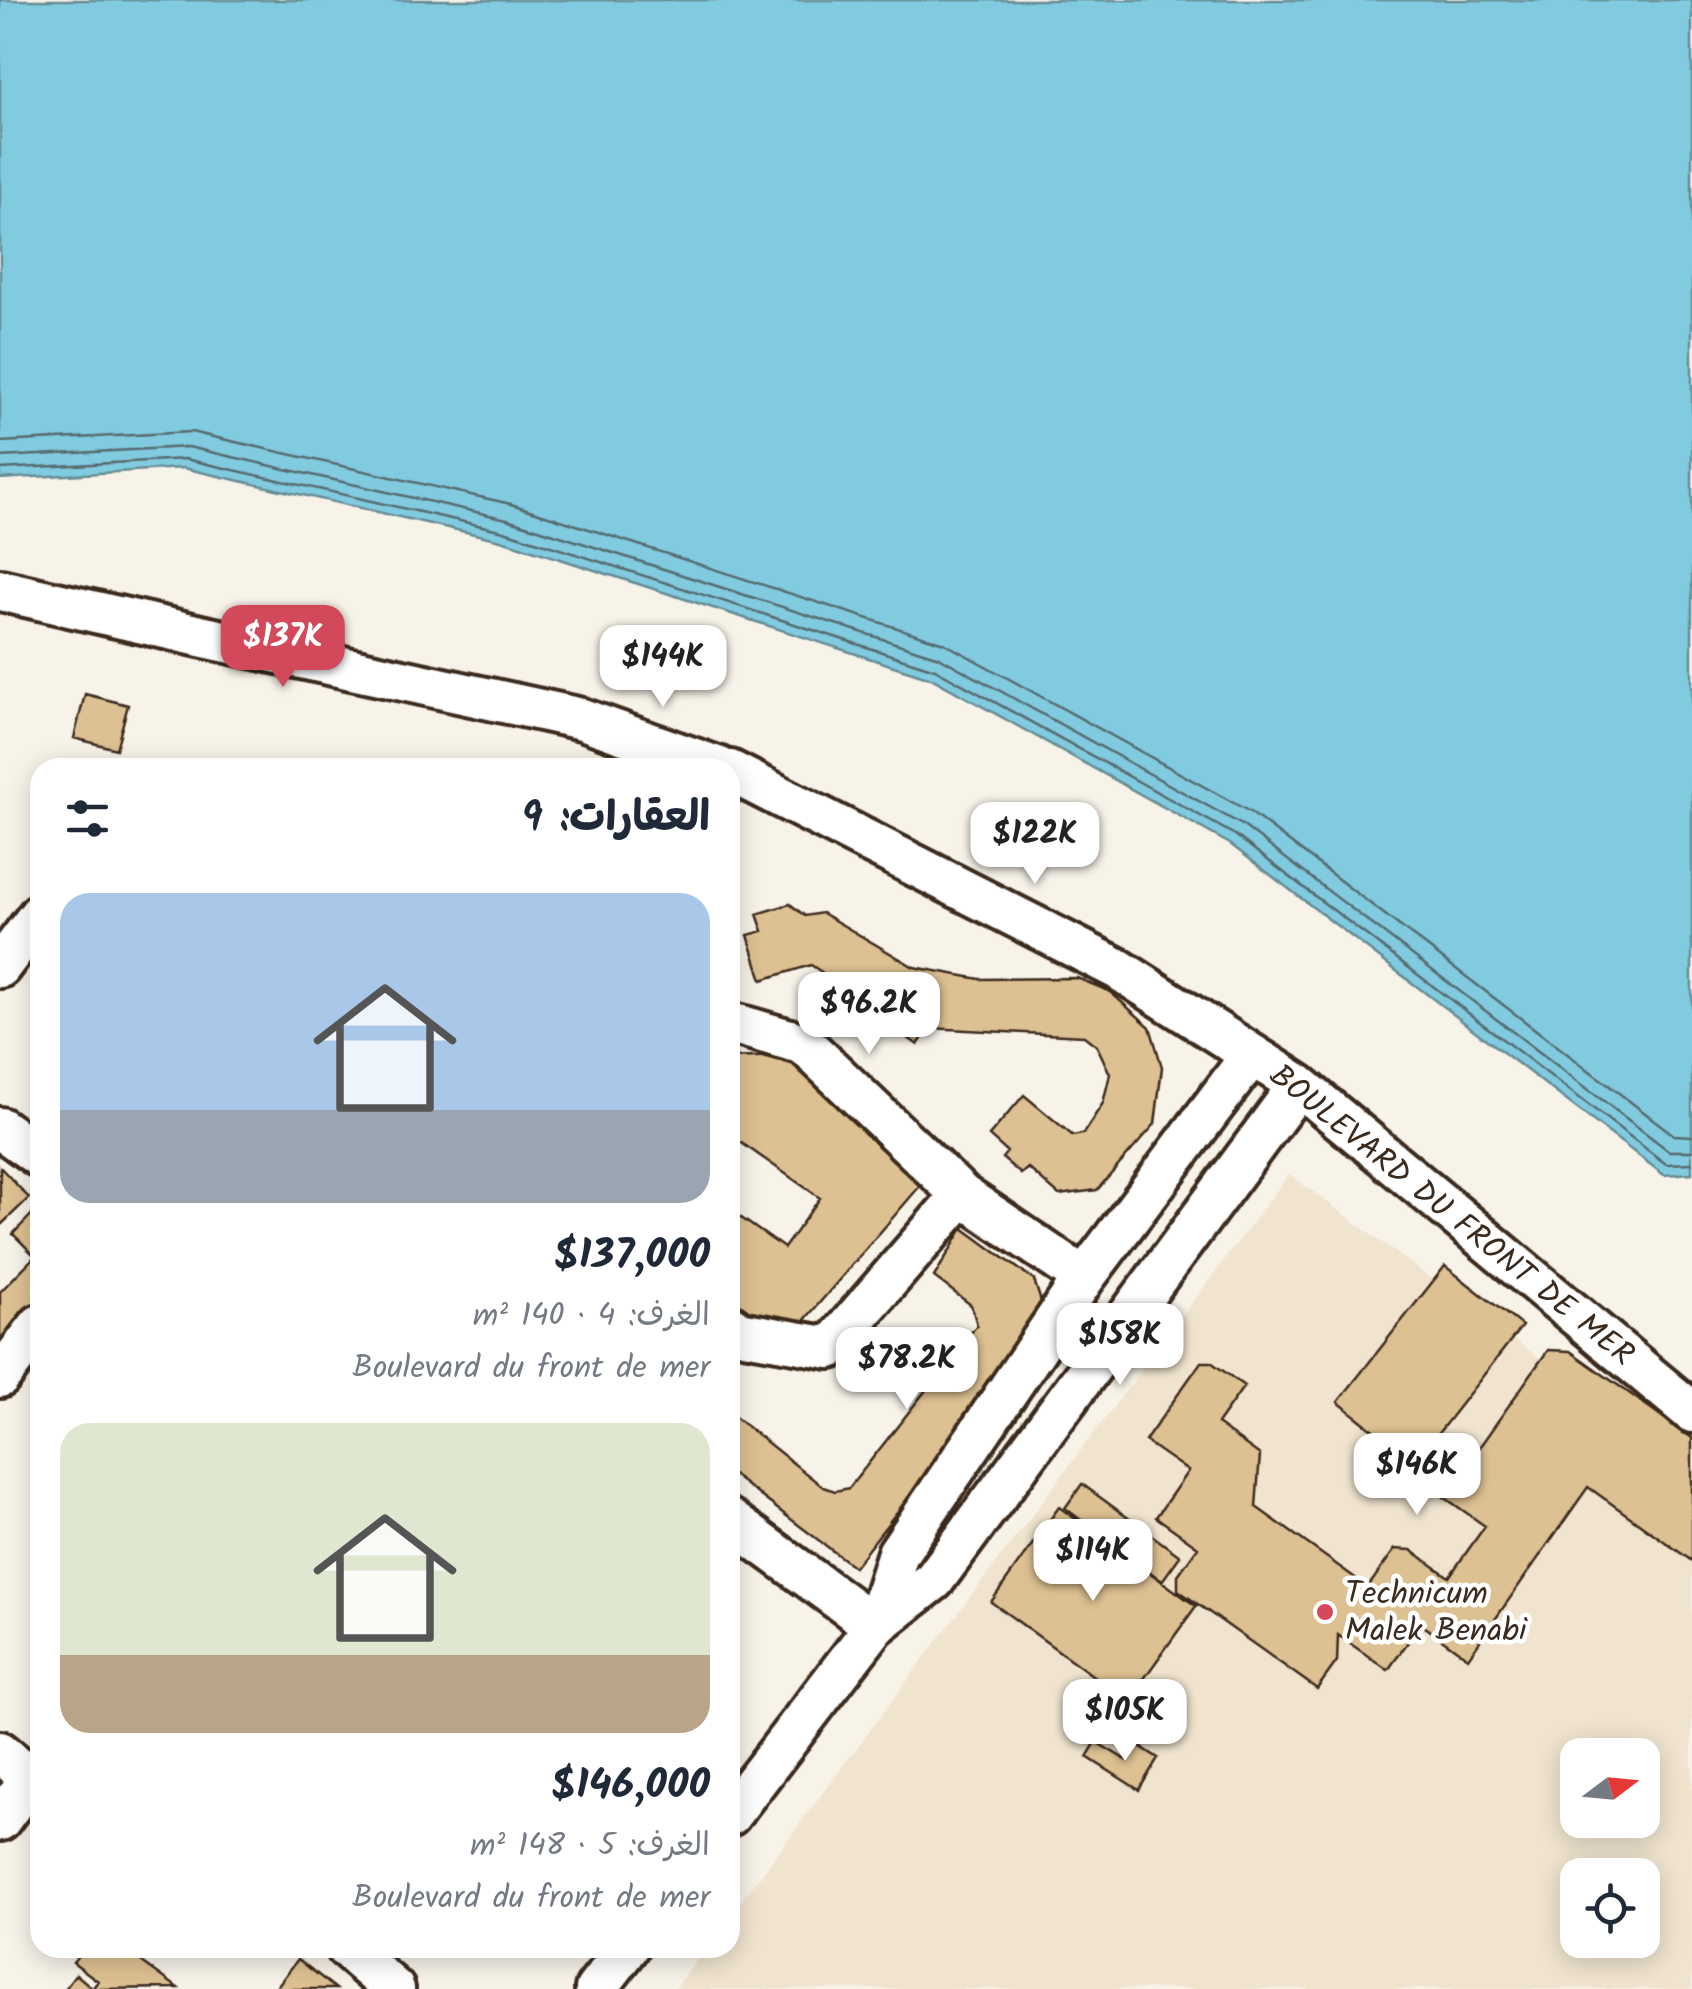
<!DOCTYPE html>
<html lang="ar">
<meta charset="utf-8">
<style>
:root{--surface:#fff;--page:#f6f6f7;--text:#1f2937;--muted:#747a83;--accent:#d1495b}
body{margin:0;font-family:Kalam,"Playpen Sans Arabic",sans-serif;background:var(--page);color:var(--text);direction:rtl;height:100vh;display:flex;flex-direction:column;font-size:38px;white-space:nowrap}
*{box-sizing:border-box;margin:0}
p{font-size:32px;color:var(--muted)}
.icon{flex:none;width:55px;height:55px;fill:none;stroke:currentColor;stroke-width:2;stroke-linecap:round;stroke-linejoin:round}
.map{position:relative;flex:1;overflow:hidden;direction:ltr}
.panel{position:absolute;left:30px;top:758px;width:710px;height:1200px;display:flex;flex-direction:column;background:var(--surface);border-radius:30px;box-shadow:0 5px 25px #0003;direction:rtl}
.panel>*{flex:none}
.needle{width:65px;rotate:74deg}
.tools{position:absolute;left:1560px;top:1738px;display:grid;gap:20px}
.tools a{display:grid;place-items:center;width:100px;height:100px;border-radius:20px;background:var(--surface);box-shadow:0 5px 25px #0003;font-size:50px}
.price{position:absolute;translate:-50% -85px;padding:0 22px;border-radius:20px;background:#fff;color:#222;font-size:32px;line-height:65px;filter:drop-shadow(0 2px 5px #0008)}
.price::after{content:'';position:absolute;left:50%;top:60px;width:30px;height:22px;margin-left:-15px;background:inherit;clip-path:polygon(0 0,100% 0,50% 100%)}
.price.current{background:var(--accent);color:#fff}
ul{padding:0;list-style:none}
li{display:grid;align-content:center;gap:20px;height:530px;padding:0 30px}
li span{display:grid;place-items:center;height:310px;border-radius:30px;color:#555}
li>.icon{margin-inline-start:auto}
span .icon{width:180px;height:180px;fill:#fffc;stroke-width:1}
li b{font-size:42px}
h2{display:flex;justify-content:space-between;align-items:center;height:120px;padding:0 30px;font-size:42px}
.map>svg:first-child{display:block}
</style>
<div class="map">
<svg width="1692" height="1989" viewBox="0 0 1692 1989">
<rect width="100%" height="100%" fill="#f8f3e9"/>
<filter id="ink" filterUnits="userSpaceOnUse"><feTurbulence type="fractalNoise" baseFrequency=".01" numOctaves="2"/><feDisplacementMap in="SourceGraphic" scale="20" xChannelSelector="R" yChannelSelector="G"/><feConvolveMatrix kernelMatrix="1 2 1 2 8 2 1 2 1" color-interpolation-filters="sRGB"/></filter>
<g filter="url(#ink)">
<!-- built -->
<path fill="#f0e4cf" fill-rule="evenodd" d="M1289 1174 1692 1470V1989H675L706 1948H730V1916ZM1578 1755H1642V1820H1578ZM1578 1875H1642V1940H1578Z"/>
<!-- water -->
<path fill="#81cbe1" stroke="#658b93" stroke-width="2.5" d="M0 0H1692V1173L1664 1175 1230 844 931 678 501 540 183 468 0 479Z"/>
<g fill="none" stroke-linecap="round" stroke-linejoin="round">
<!-- shore -->
<path stroke="#576a6c" stroke-width="2.5" d="M0 442 191 432 511 504 944 643 1250 812 1674 1135 1692 1136
M0 457 188 447 507 519 939 657 1242 825 1669 1151H1692
M0 469 185 459 504 531 935 669 1235 835 1666 1164 1692 1163"/>
</g>
<!-- building -->
<path fill="#dec192" stroke="#3b2a1e" stroke-width="2.5" d="M85 694 128 705 116 749 74 738Z
M790 904 805 916 822 913 914 967 980 979 1077 978 1109 991 1150 1027 1162 1067 1155 1124 1097 1190 1059 1195 1028 1168 1021 1174 1002 1158 1007 1152 989 1136 1024 1095 1073 1136 1083 1134 1103 1103 1110 1074 1097 1046 1084 1036 929 1028 918 1045 891 1026 893 1020 888 1005 855 983 850 991 811 965 762 980 748 935 763 931 757 914Z
M784 1056 926 1179 797 1329 774 1328 730 1297V1225L737 1215 784 1248 820 1198 736 1139 730 1140V1058Z
M0 1167 29 1198 0 1226Z
M40 1206V1349L0 1390V1292L35 1256 13 1234Z
M963 1228 1034 1280 1047 1320 854 1567 730 1473V1413L823 1487 835 1491 849 1488 977 1325 971 1305 934 1277Z
M1445 1266 1522 1326 1415 1463 1338 1402Z
M1548 1350 1570 1351 1692 1438V1561L1588 1487 1468 1658 1421 1624 1388 1670 1338 1635 1337 1661 1317 1689 1178 1590V1575L1198 1547 1156 1517 1188 1471 1145 1441 1201 1362H1211L1244 1386 1217 1424 1260 1455 1256 1507 1368 1587 1395 1549 1411 1550 1449 1577 1485 1526 1444 1497Z
M1082 1484 1180 1556 1162 1581 1065 1508Z
M1059 1507 1196 1606 1128 1701 991 1602Z
M1096 1742 1128 1761 1138 1745 1158 1758 1139 1790 1087 1757Z
M84 1948H123L178 1988 92 1989 98 1981 73 1962Z
M298 1959 336 1989H275Z
M76 1974 90 1986 87 1989H65Z"/>
<g fill="none" stroke-linecap="round" stroke-linejoin="round">
<!-- minor casing -->
<g stroke="#3b2a1e" stroke-width="48">
<path id="minor" d="M0 590 200 636 582 719 720 768
M730 771 1118 969 1299 1085 1692 1412
M0 967 40 914
M730 1026 738 1025 804 1044 962 1195
M0 1128 40 1157
M730 1325 739 1332 830 1348 962 1195 1084 1278
M0 1377 40 1325
M730 1520 875 1626
M875 1626 898 1553 1084 1278 1251 1056
M0 1752 31 1778
M730 1815 875 1626 934 1580 1299 1085
M0 1820 40 1766
M346 1948 394 1989
M596 1989 628 1948"/>
</g>
<!-- minor -->
<use href="#minor" stroke="#fff" stroke-width="40"/>
</g>
</g>
<!-- markers -->
<circle fill="#d1495b" stroke="#fff" stroke-width="4" cx="1325" cy="1612" r="10"/>
<g text-anchor="middle" dominant-baseline="central" stroke-width="9" stroke-linejoin="round" paint-order="stroke">
<!-- street labels -->
<g font-size="32" fill="#3b2a1e" stroke="#fff">
<text transform="translate(1451 1216) rotate(39)">BOULEVARD DU FRONT DE MER</text>
</g>
<!-- poi labels -->
<g font-size="32" fill="#3b2a1e" stroke="#fff" text-anchor="start">
<text x="1345" y="1594">Technicum<tspan x="1345" dy="37">Malek Benabi</tspan></text>
</g>
</g>
</svg>
<div class="tools">
<a><svg class="needle" viewBox="-14 -14 28 28"><path d="M0-13l5 13h-10z" fill="#e53935"/><path d="M0 13l5-13h-10z" fill="#747a83"/></svg></a>
<a><svg class="icon" aria-label="locate" viewBox="0 0 24 24"><circle cx="12" cy="12" r="6"/><path d="M12 2v4M12 18v4M2 12h4M18 12h4"/></svg></a>
</div>
<b class="price current" style="left:283px;top:690px">$137K</b>
<b class="price" style="left:663px;top:710px">$144K</b>
<b class="price" style="left:1035px;top:887px">$122K</b>
<b class="price" style="left:869px;top:1057px">$96.2K</b>
<b class="price" style="left:1120px;top:1388px">$158K</b>
<b class="price" style="left:907px;top:1412px">$78.2K</b>
<b class="price" style="left:1417px;top:1518px">$146K</b>
<b class="price" style="left:1093px;top:1604px">$114K</b>
<b class="price" style="left:1125px;top:1764px">$105K</b>
<section class="panel">
<h2>العقارات: 9<svg class="icon" aria-label="filters" viewBox="0 0 24 24"><path d="M4 7h16M4 17h16"/><circle cx="9" cy="7" r="2"/><circle cx="15" cy="17" r="2"/></svg></h2>
<ul>
<li><span style="background:linear-gradient(#a9c7e8 70%,#9aa5b1 0)"><svg class="icon" aria-label="home" viewBox="0 0 24 24"><path d="M3 11l9-7 9 7M6 9v11h12V9"/></svg></span><div><b>$137,000</b><p>الغرف: 4 · 140 m²</p><p>Boulevard du front de mer</p></div></li>
<li><span style="background:linear-gradient(#dfe7d0 75%,#b9a48a 0)"><svg class="icon" aria-label="home" viewBox="0 0 24 24"><path d="M3 11l9-7 9 7M6 9v11h12V9"/></svg></span><div><b>$146,000</b><p>الغرف: 5 · 148 m²</p><p>Boulevard du front de mer</p></div></li>
</ul>
</section>
</div>
